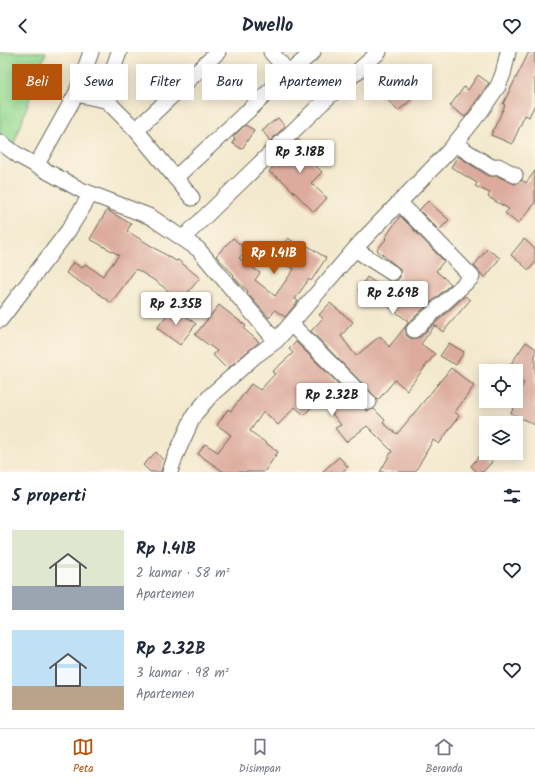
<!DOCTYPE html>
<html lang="id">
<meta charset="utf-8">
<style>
:root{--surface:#fff;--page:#f2f2f3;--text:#1f2937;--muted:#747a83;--line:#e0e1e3;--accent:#b45309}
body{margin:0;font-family:Kalam,sans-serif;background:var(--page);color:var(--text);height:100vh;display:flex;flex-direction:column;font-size:15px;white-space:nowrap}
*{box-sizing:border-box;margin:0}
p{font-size:13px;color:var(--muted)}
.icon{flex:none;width:22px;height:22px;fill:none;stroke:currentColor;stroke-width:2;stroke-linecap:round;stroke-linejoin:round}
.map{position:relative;height:420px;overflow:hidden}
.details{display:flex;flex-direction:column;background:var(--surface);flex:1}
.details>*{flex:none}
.guide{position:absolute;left:12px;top:12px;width:511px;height:36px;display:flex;gap:8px}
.tools{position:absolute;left:479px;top:312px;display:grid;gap:8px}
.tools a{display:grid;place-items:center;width:44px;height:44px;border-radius:0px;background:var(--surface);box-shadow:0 2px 10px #0003;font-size:20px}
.price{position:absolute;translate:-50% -34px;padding:0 9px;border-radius:4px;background:#fff;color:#222;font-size:13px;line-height:26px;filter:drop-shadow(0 1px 2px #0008)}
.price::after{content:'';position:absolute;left:50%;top:24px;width:12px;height:9px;margin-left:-6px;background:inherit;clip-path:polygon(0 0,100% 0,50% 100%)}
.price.current{background:var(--accent);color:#fff}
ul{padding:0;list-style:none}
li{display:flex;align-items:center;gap:12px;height:100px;padding:0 12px}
li span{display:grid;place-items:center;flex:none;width:112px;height:80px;border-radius:0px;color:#555}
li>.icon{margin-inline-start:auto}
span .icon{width:48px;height:48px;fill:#fffc;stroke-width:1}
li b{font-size:17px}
h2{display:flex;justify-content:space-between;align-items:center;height:48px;padding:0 12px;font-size:17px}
.chip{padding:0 14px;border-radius:0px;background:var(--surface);box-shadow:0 2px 10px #0003;font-size:14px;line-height:36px}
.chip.current{background:var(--accent);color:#fff}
header{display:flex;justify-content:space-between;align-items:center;height:52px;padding:0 12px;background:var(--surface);font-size:18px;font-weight:800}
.menu{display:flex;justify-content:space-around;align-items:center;height:56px;border-top:1px solid var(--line);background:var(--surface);font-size:11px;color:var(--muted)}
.menu a{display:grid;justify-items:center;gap:2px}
.menu .current{color:var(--accent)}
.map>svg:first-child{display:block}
</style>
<header><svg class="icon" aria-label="back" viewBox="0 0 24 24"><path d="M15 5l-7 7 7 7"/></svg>Dwello<svg class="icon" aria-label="heart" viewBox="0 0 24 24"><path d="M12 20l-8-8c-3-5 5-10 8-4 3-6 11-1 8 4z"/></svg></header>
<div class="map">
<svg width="535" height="420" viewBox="0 0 535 420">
<rect width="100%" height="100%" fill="#fcf5e5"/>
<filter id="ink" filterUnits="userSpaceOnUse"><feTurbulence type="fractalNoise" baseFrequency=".025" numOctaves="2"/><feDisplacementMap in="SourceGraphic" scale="8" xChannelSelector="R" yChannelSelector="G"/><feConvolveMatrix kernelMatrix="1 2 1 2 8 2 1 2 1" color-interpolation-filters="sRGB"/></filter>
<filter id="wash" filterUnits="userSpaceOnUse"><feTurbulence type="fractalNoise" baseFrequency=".012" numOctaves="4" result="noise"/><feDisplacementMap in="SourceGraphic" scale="16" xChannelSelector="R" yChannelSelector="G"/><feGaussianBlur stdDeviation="0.9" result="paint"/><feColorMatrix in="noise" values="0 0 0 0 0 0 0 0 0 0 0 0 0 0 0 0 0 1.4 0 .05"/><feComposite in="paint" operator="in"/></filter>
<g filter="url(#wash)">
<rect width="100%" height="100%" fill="#f3e9ce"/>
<!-- green -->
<path fill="#97db94" stroke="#5a7c58" d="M0 0H46L13 95 0 86Z"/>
<g id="blocks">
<!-- building -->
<path fill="#dcab9e" d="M529 0H535V52L529 65 525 63 512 92 491 83 505 53 503 52Z
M478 23 489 31 465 65 450 54 464 35 468 38Z
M394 27 412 47 398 59 380 40Z
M278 66 285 74 270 89 262 78Z
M245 73 254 78 242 97 232 91 235 87 233 85Z
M298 87 312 100 307 105 322 120 311 131 327 146 314 160 283 129 269 120 281 104Z
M458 104 488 124H497L515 132 522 128 526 131 535 119V151L518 172 505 161 509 157 488 145 490 141 475 134 477 131 451 115Z
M428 149 449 168 439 178 419 158Z
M107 158 131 172 127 179 176 209 178 208 200 226 181 249 157 230 136 217 111 251 87 233 86 234 66 221 73 210 82 216 85 212 103 224 119 203 90 187Z
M400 164 444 209 436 219 451 232 408 271 405 276 407 284 412 287 420 285 465 244 470 248 443 280 435 273 421 292 435 302 407 338 395 328 378 348 311 279 323 266 319 263 330 251 353 270 341 284 356 304 380 284 389 295 409 270 378 246 375 250 358 239 367 225 388 239 400 225V217L377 198 386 187 385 186Z
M233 186 246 198 239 206 260 221 255 228 275 244 294 217 276 204 288 186 305 198 308 194 326 206 311 229 309 227 295 247 298 249 285 265 275 258 269 266 247 241 248 239 240 232 233 224 234 223 216 204Z
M524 187 535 197V211L529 218 511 203Z
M487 197 500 206 485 226 474 214Z
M219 253 246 274 244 277 259 290 227 317 213 303 217 299 195 283Z
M173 255 196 272 180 293 157 276Z
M296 290 363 356 367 359 374 357 385 368 383 371 397 382 451 316 474 334 455 360 459 364 439 392 433 388 415 420H380L392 399 367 374 346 390 335 376 341 373 320 346 304 363 295 355 278 373 264 359 250 379 278 400 264 420H224L198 402 205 392 218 400 231 383 217 373 228 357 231 359 251 332 260 338 275 322 272 320 293 301 289 297Z
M526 290 535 296V373L511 361 521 342 519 341 524 331 516 326V319H506Z
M449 291 464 300 456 313 440 304Z
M156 400 164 409 161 420H150L143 413Z
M482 401 492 410 483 420H477L471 414Z
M339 405 348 415 342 420H322Z"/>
</g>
</g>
<g filter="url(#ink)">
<use href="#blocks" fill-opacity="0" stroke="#67645a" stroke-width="1"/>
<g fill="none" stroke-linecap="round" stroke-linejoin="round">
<!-- minor casing -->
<g stroke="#67645a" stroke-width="17">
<path id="minor" d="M119 0 108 32V43L111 53 136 78 192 146
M271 0 289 21 313 0
M76 42 109 49
M136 78 218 0
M0 90 19 104 81 138 151 165 198 197 276 289
M455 92 493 116 498 114 515 123
M36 114 76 42 91 0
M175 126 289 21
M399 150 472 225 414 278
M183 186 322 51 379 0
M356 198 392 221
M0 268 68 179 91 142
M291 272 369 350
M170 420 175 405 194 363 211 343 254 305 276 289 361 190 449 99 481 59 498 34 503 22 508 0"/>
</g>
<!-- minor -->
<use href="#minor" stroke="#fff" stroke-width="15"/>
</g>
</g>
</svg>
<div class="tools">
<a><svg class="icon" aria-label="locate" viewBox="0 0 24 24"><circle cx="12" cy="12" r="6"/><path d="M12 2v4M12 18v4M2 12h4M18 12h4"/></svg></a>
<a><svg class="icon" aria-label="layers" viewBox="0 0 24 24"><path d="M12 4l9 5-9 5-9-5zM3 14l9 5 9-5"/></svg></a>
</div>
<b class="price" style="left:300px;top:122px">Rp 3.18B</b>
<b class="price current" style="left:274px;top:223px">Rp 1.41B</b>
<b class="price" style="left:393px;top:263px">Rp 2.69B</b>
<b class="price" style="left:176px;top:274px">Rp 2.35B</b>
<b class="price" style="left:332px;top:365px">Rp 2.32B</b>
<div class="guide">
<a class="chip current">Beli</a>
<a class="chip">Sewa</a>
<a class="chip">Filter</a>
<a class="chip">Baru</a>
<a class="chip">Apartemen</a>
<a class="chip">Rumah</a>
</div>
</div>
<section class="details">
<h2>5 properti<svg class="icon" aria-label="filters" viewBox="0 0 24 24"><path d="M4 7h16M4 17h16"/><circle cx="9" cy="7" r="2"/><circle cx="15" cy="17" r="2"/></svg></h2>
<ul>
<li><span style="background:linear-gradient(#dfe7d0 70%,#9aa5b1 0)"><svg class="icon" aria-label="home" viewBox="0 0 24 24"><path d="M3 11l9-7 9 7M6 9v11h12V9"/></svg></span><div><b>Rp 1.41B</b><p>2 kamar · 58 m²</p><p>Apartemen</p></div><svg class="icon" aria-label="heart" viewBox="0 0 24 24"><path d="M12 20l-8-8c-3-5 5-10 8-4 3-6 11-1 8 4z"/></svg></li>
<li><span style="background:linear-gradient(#bfe0f5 70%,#b9a48a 0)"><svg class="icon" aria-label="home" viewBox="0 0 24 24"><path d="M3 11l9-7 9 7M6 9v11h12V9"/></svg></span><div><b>Rp 2.32B</b><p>3 kamar · 98 m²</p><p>Apartemen</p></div><svg class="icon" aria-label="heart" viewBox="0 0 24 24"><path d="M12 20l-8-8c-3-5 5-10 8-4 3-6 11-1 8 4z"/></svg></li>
</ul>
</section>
<nav class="menu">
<a class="current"><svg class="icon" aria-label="map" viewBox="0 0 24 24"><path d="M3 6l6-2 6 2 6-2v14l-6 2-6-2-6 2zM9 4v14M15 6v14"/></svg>Peta</a>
<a><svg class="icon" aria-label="saved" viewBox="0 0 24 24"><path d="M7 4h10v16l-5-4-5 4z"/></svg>Disimpan</a>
<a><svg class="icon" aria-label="home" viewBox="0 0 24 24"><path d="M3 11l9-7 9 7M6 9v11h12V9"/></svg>Beranda</a>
</nav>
